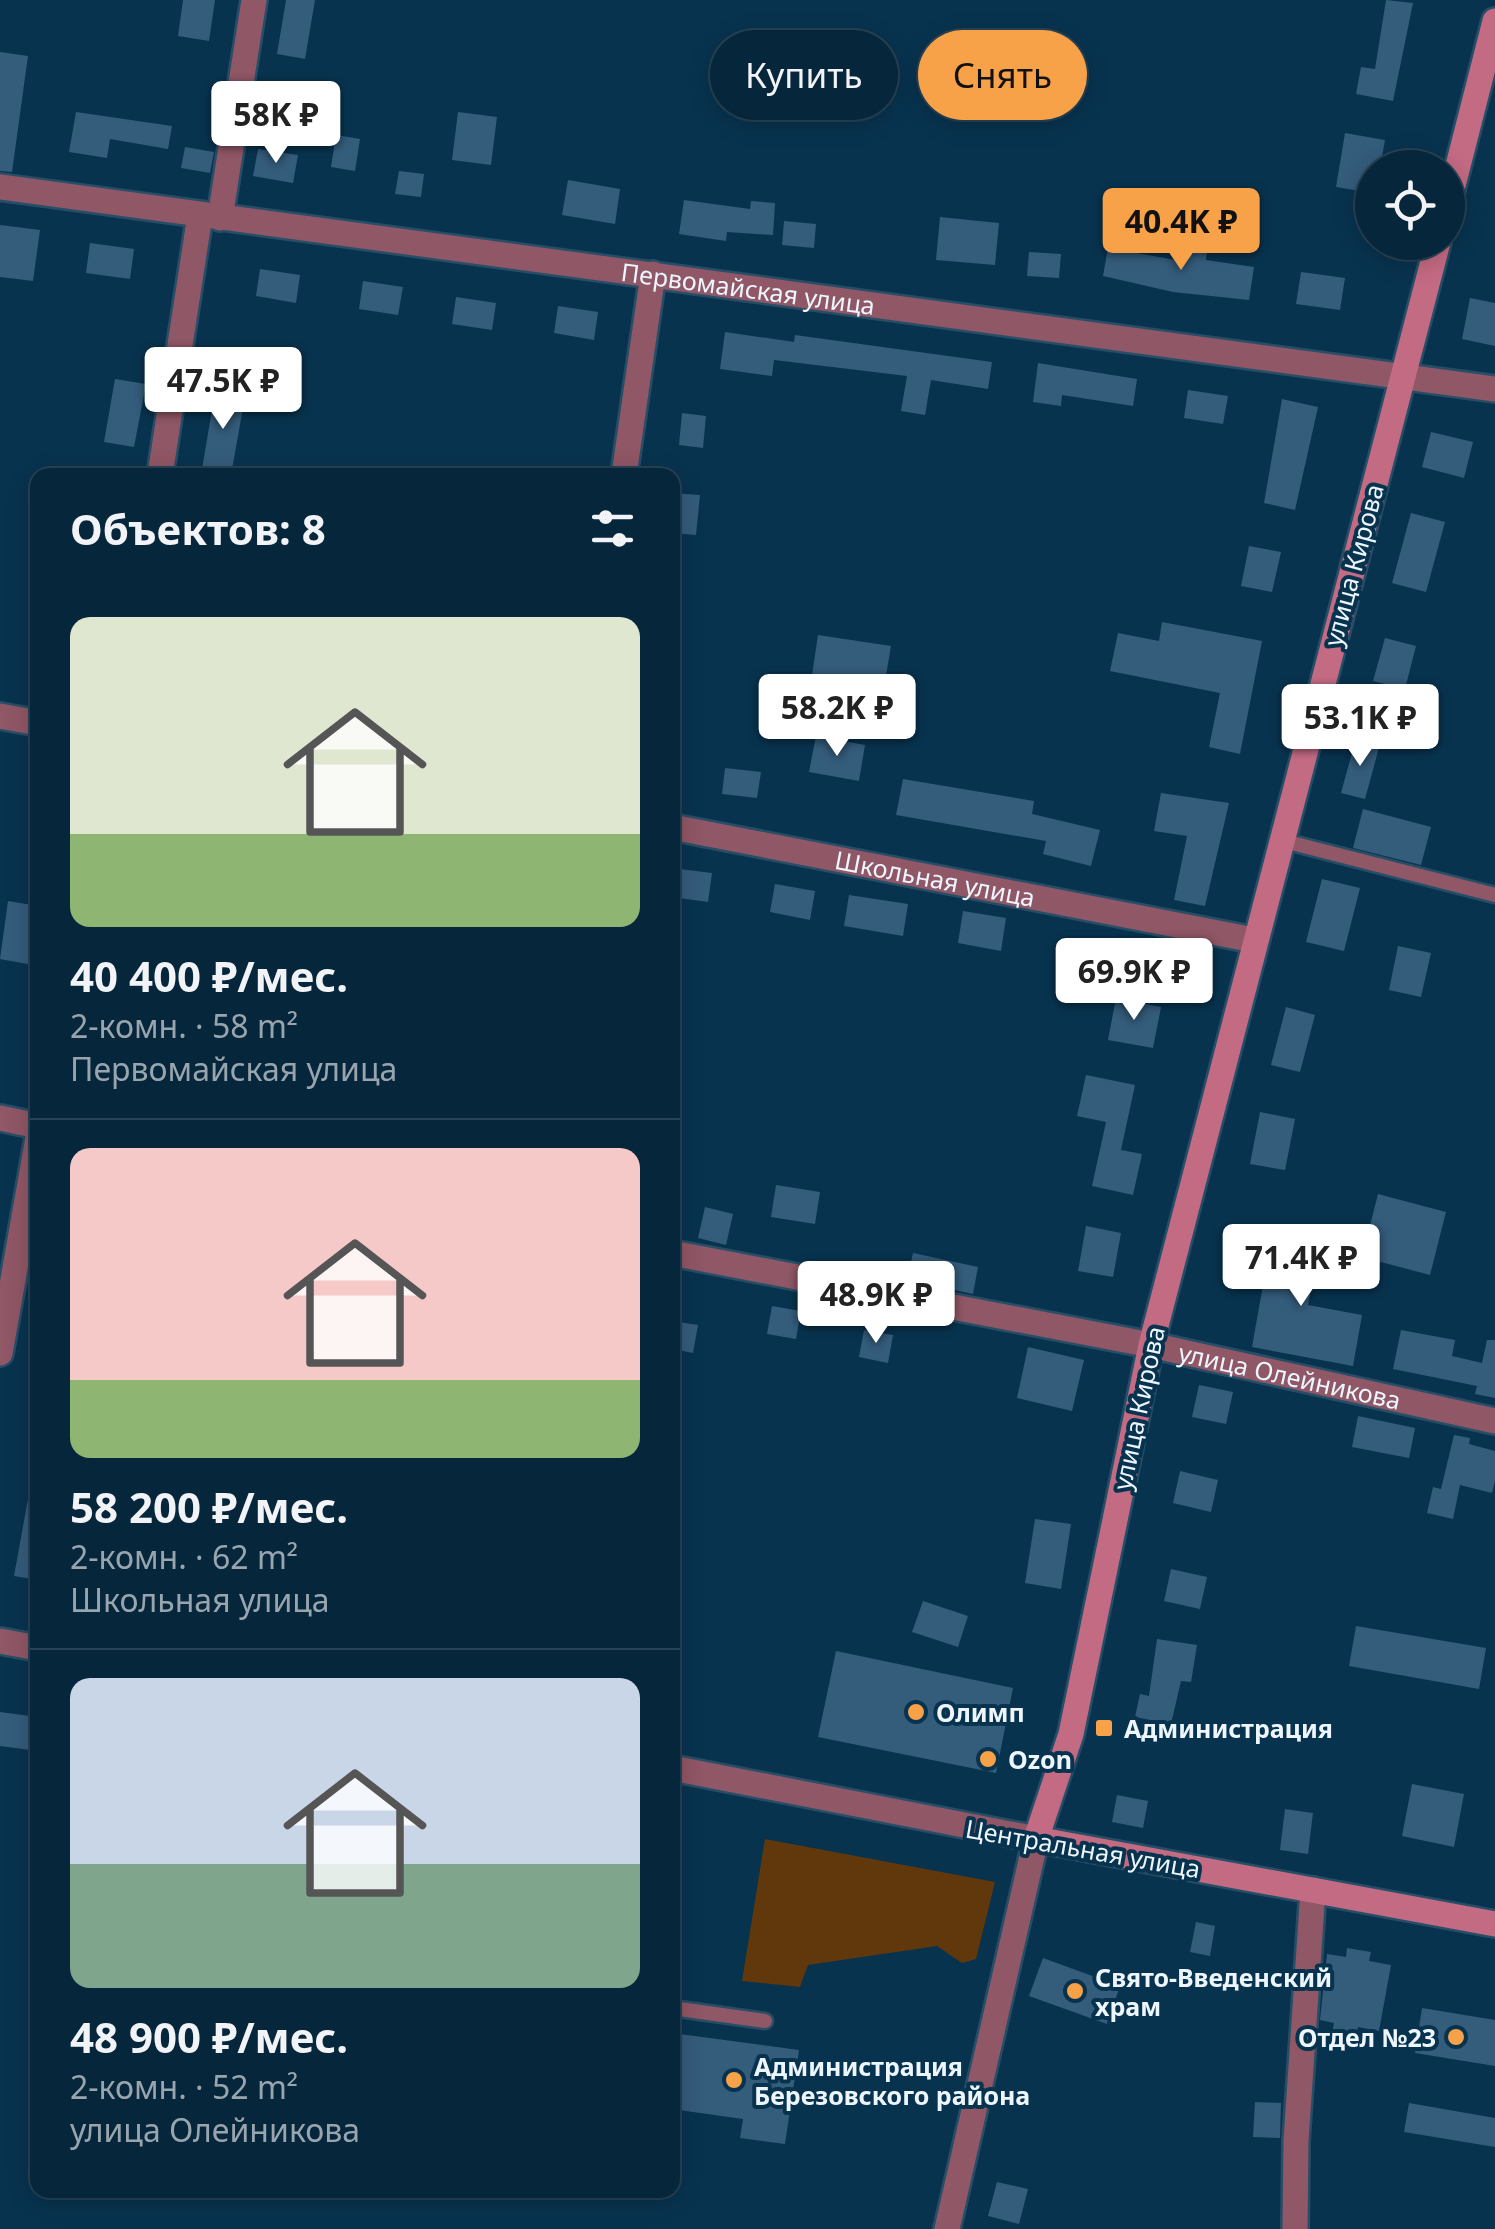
<!DOCTYPE html>
<html lang="ru">
<meta charset="utf-8">
<style>
:root{--surface:#06263b;--page:#0f2e42;--text:#f1f3f6;--muted:#98a5af;--line:#274355;--accent:#f7a149}
body{margin:0;font-family:"Noto Sans",sans-serif;background:var(--page);color:var(--text);height:100vh;display:flex;flex-direction:column;font-size:38px;white-space:nowrap}
*{box-sizing:border-box;margin:0}
p{font-size:32px;color:var(--muted)}
.icon{flex:none;width:55px;height:55px;fill:none;stroke:currentColor;stroke-width:2;stroke-linecap:round;stroke-linejoin:round}
.map{position:relative;flex:1;overflow:hidden}
.drawer{position:absolute;left:30px;top:468px;width:650px;height:1730px;display:flex;flex-direction:column;background:var(--surface);border-radius:20px;box-shadow:0 5px 25px #0003,0 0 0 2px var(--line)}
.drawer>*{flex:none}
.guide{position:absolute;left:710px;top:30px;width:635px;height:90px;display:flex;gap:20px}
.controls{position:absolute;left:1355px;top:150px;display:grid;gap:20px}
.controls a{display:grid;place-items:center;width:110px;height:110px;border-radius:50%;background:var(--surface);box-shadow:0 5px 25px #0003,0 0 0 2px var(--line);font-size:50px}
.price{position:absolute;translate:-50% -85px;padding:0 22px;border-radius:10px;background:#fff;color:#222;font-size:32px;line-height:65px;filter:drop-shadow(0 2px 5px #0008)}
.price::after{content:'';position:absolute;left:50%;top:60px;width:30px;height:22px;margin-left:-15px;background:inherit;clip-path:polygon(0 0,100% 0,50% 100%)}
.price.on{background:var(--accent);color:#111}
ul{padding:0;list-style:none}
li{display:grid;align-content:center;gap:20px;height:530px;padding:0 40px}
li+li{border-top:2px solid var(--line)}
li span{display:grid;place-items:center;height:310px;border-radius:20px;color:#555}
li>.icon{margin-inline-start:auto}
span .icon{width:180px;height:180px;fill:#fffc;stroke-width:1}
li b{font-size:42px}
h2{display:flex;justify-content:space-between;align-items:center;height:120px;padding:0 40px;font-size:42px}
.pill{padding:0 35px;border-radius:45px;background:var(--surface);box-shadow:0 5px 25px #0003,0 0 0 2px var(--line);font-size:35px;line-height:90px}
.pill.on{background:var(--accent);color:#111}
.map>svg:first-child{display:block}
</style>
<div class="map">
<svg width="1495" height="2229" viewBox="0 0 1495 2229">
<rect width="100%" height="100%" fill="#08334f"/>
<!-- green -->
<path fill="#60380c" d="M765 1839 995 1882 976 1959 962 1963 937 1946 808 1965 800 1987 742 1981Z"/>
<!-- building -->
<path fill="#345c7b" d="M183 0H215L209 41 178 36Z
M286 0H315L305 59 277 54Z
M1386 0 1413 3 1393 101 1356 94 1361 67 1375 69Z
M0 52 28 56 12 172 0 171Z
M76 112 172 126 168 149 110 139 107 158 69 152Z
M458 112 497 117 491 165 452 160Z
M1345 133 1385 140 1380 168H1372V193L1336 187Z
M336 135 360 139 355 171 331 167Z
M185 147 214 152 210 173 181 168Z
M258 149 298 155 293 183 253 176Z
M399 171 424 174 421 197 395 194Z
M568 180 620 189 615 224 562 215Z
M684 200 750 209 751 201 775 203 773 235 727 232 726 241 679 234Z
M940 217 999 223 995 265 936 260Z
M784 221 816 224 814 248 782 245Z
M0 225 40 230 33 281 0 277Z
M90 243 134 249 130 279 86 273Z
M1108 248 1176 260 1178 248 1207 251 1206 260 1254 267 1249 300 1173 292 1103 276Z
M1029 252 1061 254 1059 278 1027 276Z
M260 269 300 275 296 303 256 296Z
M1301 272 1345 278 1340 310 1296 304Z
M363 281 403 287 398 315 359 309Z
M456 297 496 303 492 330 452 324Z
M1470 298 1495 303V346L1462 339Z
M558 306 598 312 594 340 554 333Z
M725 332 794 342 795 335 992 362 988 389 931 380 925 415 901 411 907 376 774 360 772 376 720 369Z
M1038 363 1137 379 1133 406 1062 395 1061 406 1033 402Z
M115 379 146 384 134 447 104 442Z
M216 386 246 391 231 475H201Z
M1188 390 1228 396 1223 424 1184 418Z
M1282 399 1318 407 1295 510 1264 503Z
M682 413 706 416 703 448 679 445Z
M1431 432 1473 442 1464 478 1422 467Z
M672 493 700 495 696 535 672 533Z
M1411 513 1445 522 1426 592 1392 583Z
M1249 546 1281 552 1272 592 1241 586Z
M1162 622 1262 641 1240 754 1209 747 1220 693 1110 671 1118 633 1159 641Z
M818 635 891 646 883 693 811 682Z
M1385 638 1416 646 1405 689 1373 681Z
M816 736 865 745 859 781 809 772Z
M1356 738 1380 744 1365 799 1341 793Z
M725 768 761 772 757 798 722 794Z
M903 779 1034 801 1032 814 1100 830 1091 866 1043 854 1046 841 896 815Z
M1161 793 1229 803 1205 906 1174 900 1187 836 1154 831Z
M1363 809 1431 827 1421 865 1353 848Z
M672 868 712 873 708 902 672 897Z
M1322 879 1360 888 1344 951 1306 942Z
M775 884 815 891 810 920 770 912Z
M849 895 908 904 903 936 844 926Z
M8 901 38 906 33 965 0 959Z
M963 911 1006 918 1001 951 958 943Z
M1398 946 1431 953 1421 997 1389 990Z
M1116 998 1161 1007 1153 1048 1108 1040Z
M1286 1007 1315 1015 1300 1072 1271 1065Z
M1086 1075 1135 1085 1121 1150 1142 1154 1133 1195 1092 1186 1106 1122 1077 1116Z
M1260 1112 1295 1119 1285 1170 1250 1164Z
M776 1185 820 1192 815 1224 771 1217Z
M1378 1194 1446 1212 1430 1275 1362 1257Z
M705 1207 733 1214 726 1245 698 1238Z
M1086 1226 1121 1233 1113 1277 1078 1271Z
M1272 1234 1320 1243 1308 1305 1362 1315 1353 1366 1252 1347Z
M913 1253 978 1267 973 1294 907 1280Z
M772 1306 801 1311 796 1339 767 1334Z
M672 1321 698 1325 693 1353 672 1349Z
M864 1330 893 1335 888 1363 859 1357Z
M1401 1330 1455 1340 1452 1356 1482 1363 1487 1340H1495V1398L1475 1394 1477 1386 1393 1369Z
M1028 1347 1084 1360 1072 1411 1017 1398Z
M1199 1385 1233 1392 1226 1424 1192 1417Z
M1358 1416 1415 1428 1409 1458 1352 1447Z
M1454 1435 1470 1438 1469 1444 1495 1451V1481L1492 1493 1460 1485 1453 1519 1427 1513 1433 1487 1441 1489Z
M1180 1471 1218 1480 1211 1512 1173 1503Z
M28 1499 38 1500V1580L14 1576Z
M1035 1519 1071 1524 1061 1589 1025 1583Z
M1171 1569 1207 1577 1200 1609 1164 1601Z
M923 1601 968 1616 958 1647 912 1632Z
M1356 1626 1486 1648 1479 1689 1349 1666Z
M1157 1639 1197 1645 1191 1682 1181 1681 1171 1724 1135 1717 1140 1694 1149 1696Z
M836 1651 1013 1688 996 1773 818 1737Z
M0 1712 38 1717V1751L0 1746Z
M1412 1784 1464 1794 1454 1847 1402 1836Z
M1117 1795 1148 1801 1143 1828 1112 1822Z
M1285 1809 1313 1813 1308 1854 1280 1850Z
M1196 1922 1215 1926 1210 1956 1190 1952Z
M1347 1948 1371 1952 1369 1961 1391 1965 1379 2031 1358 2027 1356 2037 1332 2033 1334 2023 1320 2020 1327 1954 1346 1957Z
M1043 1958 1120 1986 1107 2024 1029 1996Z
M1422 2008 1495 2020V2066L1415 2053Z
M672 2033 799 2050 785 2144 740 2138 743 2119 672 2109Z
M1255 2102 1281 2103 1280 2138 1253 2137Z
M1409 2103 1495 2118V2147L1404 2132Z
M997 2182 1028 2189 1019 2224 988 2216Z"/>
<g fill="none" stroke-linecap="round" stroke-linejoin="round">
<!-- lane casing -->
<g stroke="#284e67" stroke-width="19">
<path id="lane" d="M1280 840 1495 895
M672 2008 765 2021"/>
</g>
<!-- street casing -->
<g stroke="#284e67" stroke-width="30">
<g id="street">
<path id="s1" d="M0 187 1495 389"/>
<path d="M220 218 254 0"/>
<path d="M160 475 200 215"/>
<path d="M624 475 653 274"/>
<path d="M0 716 38 723"/>
<path id="s2" d="M672 827 1254 940"/>
<path d="M0 1118 38 1126"/>
<path id="s3" d="M672 1253 1151 1345 1495 1421"/>
<path d="M0 1353 38 1138"/>
<path d="M0 1641 38 1648"/>
<path d="M672 1768 1036 1839 947 2229"/>
<path d="M1295 2229 1296 2141 1313 1890"/>
</g>
</g>
<!-- secondary casing -->
<g stroke="#284e67" stroke-width="30">
<path id="secondary" d="M1448 205 1495 21
M1438 242 1151 1345 1071 1734 1036 1839 1495 1924"/>
</g>
<!-- lane -->
<use href="#lane" stroke="#905766" stroke-width="14"/>
<!-- street -->
<use href="#street" stroke="#905766" stroke-width="25"/>
<!-- secondary -->
<use href="#secondary" stroke="#c46b84" stroke-width="25"/>
</g>
<!-- markers -->
<g fill="#f7a149" stroke="#08334f" stroke-width="4">
<circle cx="916" cy="1712" r="10"/>
<rect x="1094" y="1718" width="20" height="20" rx="5"/>
<circle cx="988" cy="1759" r="10"/>
<circle cx="1075" cy="1991" r="10"/>
<circle cx="1456" cy="2037" r="10"/>
<circle cx="734" cy="2080" r="10"/>
</g>
<g text-anchor="middle" dominant-baseline="central" stroke-width="8" stroke-linejoin="round" paint-order="stroke">
<!-- street labels -->
<g font-size="25" fill="#edf6fd" stroke="#08334f">
<text stroke="none"><textPath href="#s1" startOffset="755">Первомайская улица</textPath></text>
<text transform="translate(1353 565) rotate(-75)">улица Кирова</text>
<text stroke="none"><textPath href="#s2" startOffset="268">Школьная улица</textPath></text>
<text stroke="none"><textPath href="#s3" startOffset="630">улица Олейникова</textPath></text>
<text transform="translate(1138 1408) rotate(-78)">улица Кирова</text>
<text transform="translate(1083 1848) rotate(10)">Центральная улица</text>
</g>
<!-- poi labels -->
<g font-size="25" font-weight="bold" fill="#edf6fd" stroke="#08334f" text-anchor="start">
<text x="936" y="1712">Олимп</text>
<text x="1124" y="1728">Администрация</text>
<text x="1008" y="1759">Ozon</text>
<text x="1095" y="1977">Свято-Введенский<tspan x="1095" dy="29">храм</tspan></text>
<text x="1436" y="2037" text-anchor="end">Отдел №23</text>
<text x="754" y="2066">Администрация<tspan x="754" dy="29">Березовского района</tspan></text>
</g>
</g>
</svg>
<div class="controls">
<a><svg class="icon" aria-label="locate" viewBox="0 0 24 24"><circle cx="12" cy="12" r="6"/><path d="M12 2v4M12 18v4M2 12h4M18 12h4"/></svg></a>
</div>
<b class="price" style="left:276px;top:166px">58K ₽</b>
<b class="price on" style="left:1181px;top:273px">40.4K ₽</b>
<b class="price" style="left:223px;top:432px">47.5K ₽</b>
<b class="price" style="left:837px;top:759px">58.2K ₽</b>
<b class="price" style="left:1360px;top:769px">53.1K ₽</b>
<b class="price" style="left:1134px;top:1023px">69.9K ₽</b>
<b class="price" style="left:1301px;top:1309px">71.4K ₽</b>
<b class="price" style="left:876px;top:1346px">48.9K ₽</b>
<div class="guide">
<a class="pill">Купить</a>
<a class="pill on">Снять</a>
</div>
<section class="drawer">
<h2>Объектов: 8<svg class="icon" aria-label="filters" viewBox="0 0 24 24"><path d="M4 7h16M4 17h16"/><circle cx="9" cy="7" r="2"/><circle cx="15" cy="17" r="2"/></svg></h2>
<ul>
<li><span style="background:linear-gradient(#dfe7d0 70%,#8fb573 0)"><svg class="icon" aria-label="home" viewBox="0 0 24 24"><path d="M3 11l9-7 9 7M6 9v11h12V9"/></svg></span><div><b>40 400 ₽/мес.</b><p>2-комн. · 58 m²</p><p>Первомайская улица</p></div></li>
<li><span style="background:linear-gradient(#f6c9c9 75%,#8fb573 0)"><svg class="icon" aria-label="home" viewBox="0 0 24 24"><path d="M3 11l9-7 9 7M6 9v11h12V9"/></svg></span><div><b>58 200 ₽/мес.</b><p>2-комн. · 62 m²</p><p>Школьная улица</p></div></li>
<li><span style="background:linear-gradient(#c9d6e8 60%,#7fa58c 0)"><svg class="icon" aria-label="home" viewBox="0 0 24 24"><path d="M3 11l9-7 9 7M6 9v11h12V9"/></svg></span><div><b>48 900 ₽/мес.</b><p>2-комн. · 52 m²</p><p>улица Олейникова</p></div></li>
</ul>
</section>
</div>
